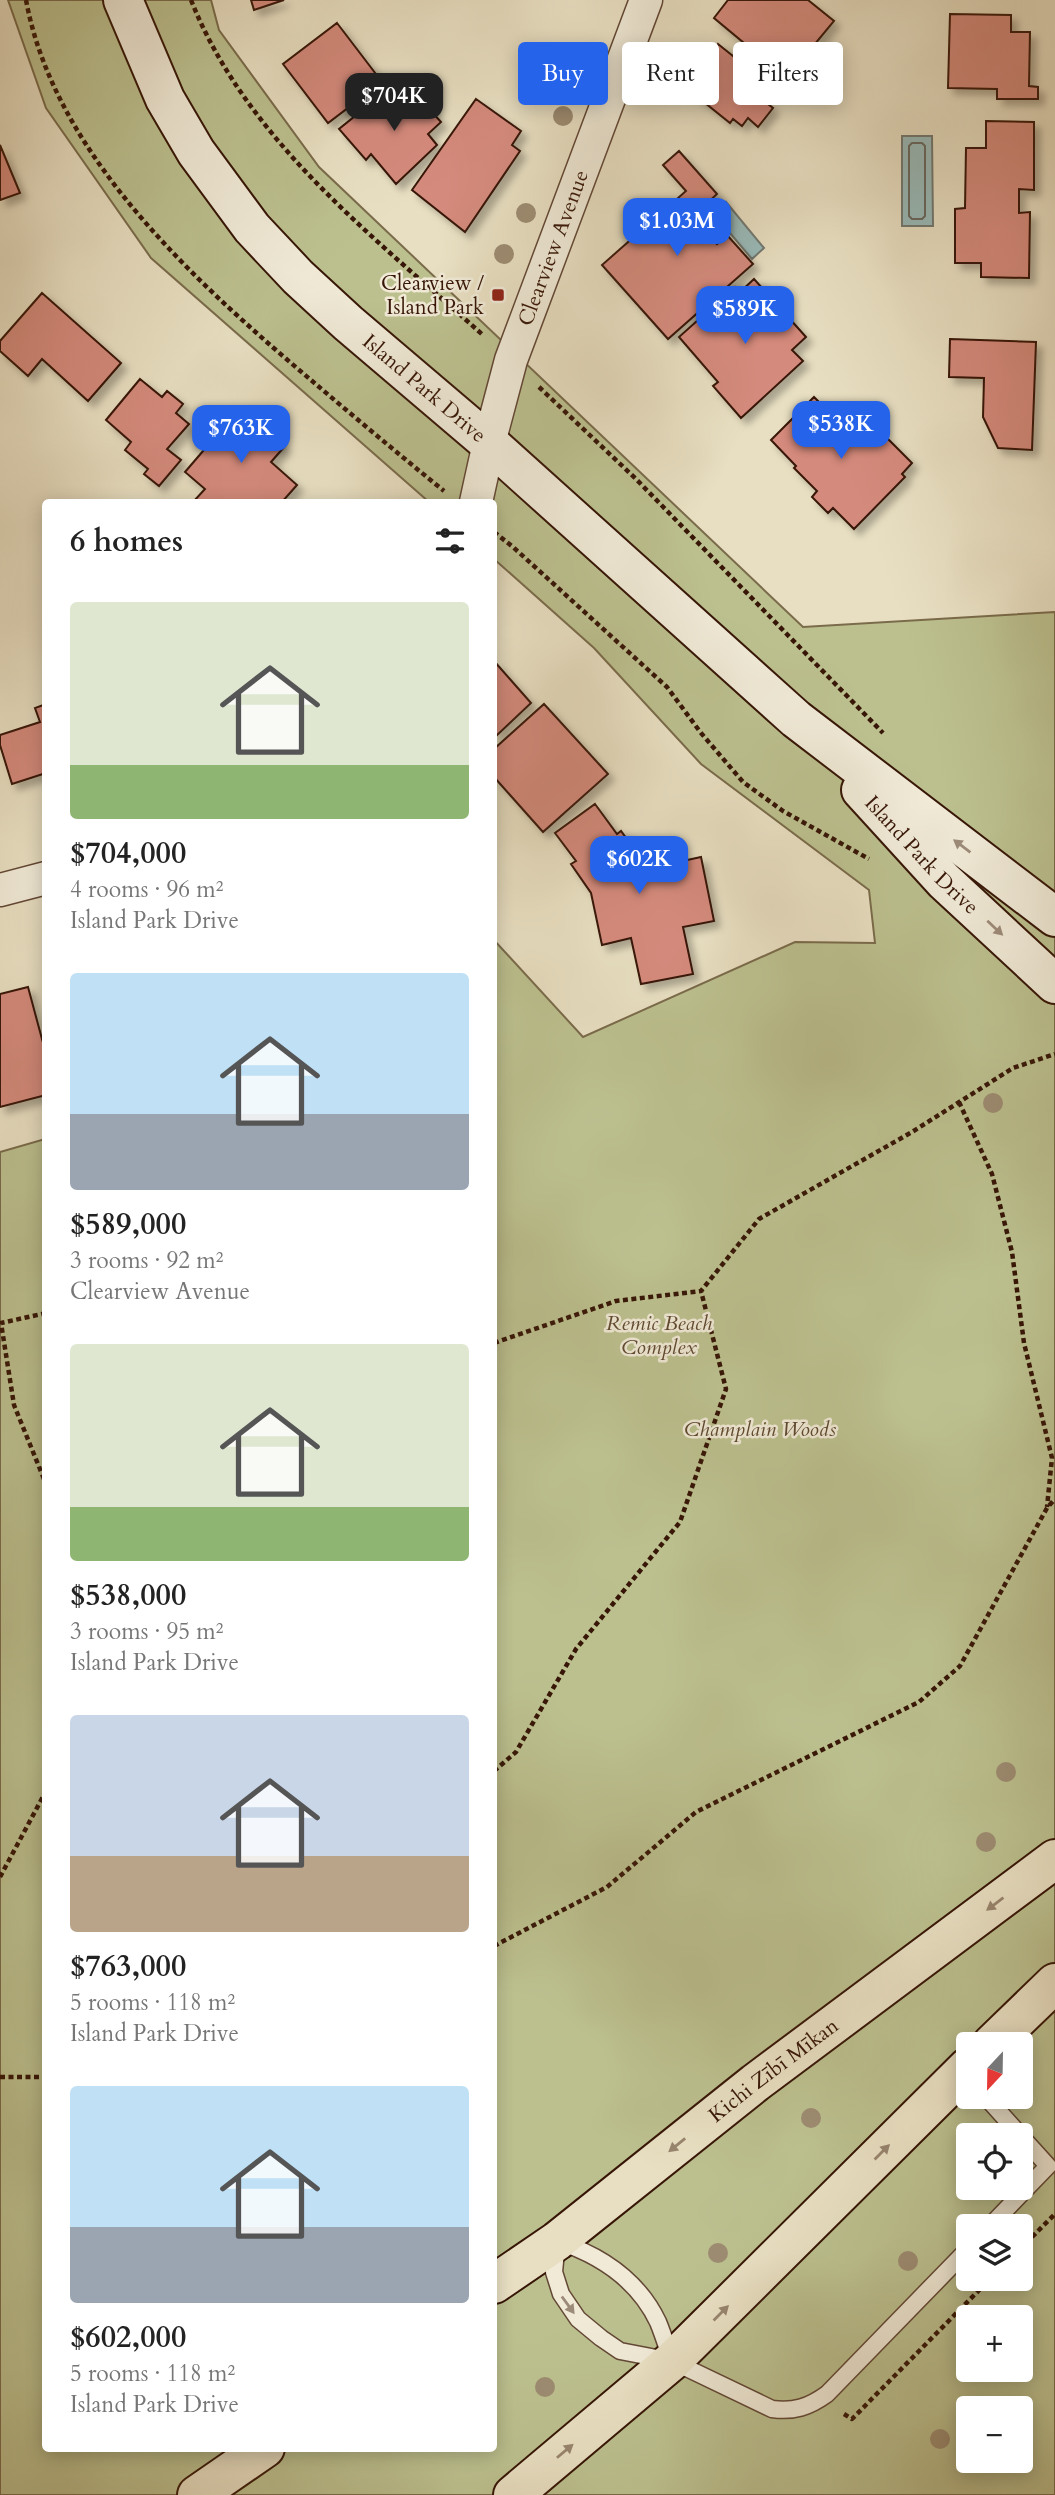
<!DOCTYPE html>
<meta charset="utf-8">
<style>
:root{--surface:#fff;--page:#f2f2f2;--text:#222;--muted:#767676;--accent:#2563eb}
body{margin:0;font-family:Cardo,serif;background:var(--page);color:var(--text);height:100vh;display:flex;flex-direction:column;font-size:26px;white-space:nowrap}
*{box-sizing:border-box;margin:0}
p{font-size:23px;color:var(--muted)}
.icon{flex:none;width:38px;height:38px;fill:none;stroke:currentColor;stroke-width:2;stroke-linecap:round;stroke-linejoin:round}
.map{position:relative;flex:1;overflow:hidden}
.sheet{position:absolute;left:42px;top:499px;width:455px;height:1953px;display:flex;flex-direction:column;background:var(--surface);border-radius:7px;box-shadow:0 4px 18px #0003}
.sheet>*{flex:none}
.hud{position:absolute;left:518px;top:42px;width:430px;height:63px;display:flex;gap:14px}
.needle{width:46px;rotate:202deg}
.tools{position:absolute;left:956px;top:2032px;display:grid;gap:14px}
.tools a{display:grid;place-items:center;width:77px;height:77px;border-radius:7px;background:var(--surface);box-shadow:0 4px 18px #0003;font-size:35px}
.price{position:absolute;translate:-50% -60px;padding:0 16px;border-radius:14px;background:var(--accent);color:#fff;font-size:23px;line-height:46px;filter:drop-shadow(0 2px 4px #0008)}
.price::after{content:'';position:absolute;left:50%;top:42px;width:21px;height:16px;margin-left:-10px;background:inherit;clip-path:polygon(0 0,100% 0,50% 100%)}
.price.current{background:#222;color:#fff}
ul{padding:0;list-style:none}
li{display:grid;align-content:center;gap:14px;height:371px;padding:0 28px}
li span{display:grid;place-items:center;height:217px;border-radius:7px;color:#555}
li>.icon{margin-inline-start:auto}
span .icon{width:126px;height:126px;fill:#fffc;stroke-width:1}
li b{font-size:30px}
h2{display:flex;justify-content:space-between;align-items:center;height:84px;padding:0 28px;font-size:30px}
.tag{padding:0 24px;border-radius:7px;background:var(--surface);box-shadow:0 4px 18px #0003;font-size:24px;line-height:63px}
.tag.current{background:var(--accent);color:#fff}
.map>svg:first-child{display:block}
</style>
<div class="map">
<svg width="1055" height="2495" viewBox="0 0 1055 2495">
<defs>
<filter id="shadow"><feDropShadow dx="6" dy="6" stdDeviation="3.5" flood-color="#0004"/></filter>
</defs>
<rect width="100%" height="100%" fill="#e8dfc2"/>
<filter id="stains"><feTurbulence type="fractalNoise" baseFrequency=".00286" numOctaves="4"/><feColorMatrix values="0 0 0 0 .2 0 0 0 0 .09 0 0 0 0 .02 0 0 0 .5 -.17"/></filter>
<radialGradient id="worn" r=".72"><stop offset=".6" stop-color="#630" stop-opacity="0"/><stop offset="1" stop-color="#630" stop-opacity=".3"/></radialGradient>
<!-- green -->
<path fill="#bcc08f" stroke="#7a6b4b" stroke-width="2" fill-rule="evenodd" d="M8 0H211L219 30 319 167 803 627 1055 612V2495H0V1152L45 1139 46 2448H494V940L583 1037 795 942 875 943 869 890 701 764 594 648 494 559V502H429L151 258 46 108ZM968 2044H1020V2096H968ZM968 2135H1020V2188H968ZM968 2226H1020V2278H968ZM968 2317H1020V2370H968ZM968 2408H1020V2460H968Z"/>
<!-- water -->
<path fill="#99bbba" stroke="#727972" stroke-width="2" d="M902 136H932L933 226H902Z
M726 202 764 248 752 259 713 213Z"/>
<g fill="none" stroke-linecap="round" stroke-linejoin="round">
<!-- shore -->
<path stroke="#686860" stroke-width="2" d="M912 143H922L925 146V216L922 219H912L909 216V146Z"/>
</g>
<!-- building -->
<path fill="#d48a7c" stroke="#371607" stroke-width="2" filter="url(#shadow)" d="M251 0H284L254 10Z
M728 0H808L834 21 805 56 793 45 774 68 714 18Z
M950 14 1011 15V32H1030L1029 86 1038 87V99H997V89L948 88Z
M337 23 382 82 328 123 283 64Z
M718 44 764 81 754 93 773 108 758 127 748 118 742 126 733 119 730 123 684 86Z
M410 88 441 122 428 134 437 145 396 184 371 154 366 160 339 129 385 92 394 103Z
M476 99 521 131 512 145 520 151 465 232 412 190Z
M986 121 1034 122V190L1019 189V213L1030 212 1029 278 981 277V263H955V209L965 208 966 148H986Z
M0 145 20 193 0 200Z
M679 151 717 194 692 217 717 244 727 235 753 264 668 339 602 265 686 191 663 165Z
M754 279 806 337 792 350 803 361 741 418 713 386 718 382 679 337 735 287 740 292Z
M42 293 121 363 88 401 42 359 28 376 0 351V341Z
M950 339 1036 342 1032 450 998 448 983 417 984 378 949 377Z
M140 379 162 397 167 391 183 404 176 413 189 424 167 449 181 460 159 486 144 474 148 469 125 450 131 442 106 420Z
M814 397 829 412 835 405 875 445 885 436 912 463 902 474 905 477 854 529 833 508 828 513 812 497 817 491 794 468 796 466 771 440Z
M240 408 285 446 271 462 297 485 282 502H193L205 489 185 472Z
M494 661 531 703 494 738Z
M46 704V773L12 784 0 745V735L40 722 35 708Z
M544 704 608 774 543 832 494 777V749Z
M595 804 617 834 621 831 645 864 651 868 701 857 714 921 683 927 693 974 641 984 631 938 602 945 591 893 571 864 576 861 555 833Z
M28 987 46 1054V1095L0 1107V994Z"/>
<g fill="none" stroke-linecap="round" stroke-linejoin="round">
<!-- service casing -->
<g stroke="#634836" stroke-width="19">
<path id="service" d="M985 2096 1020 2135
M990 2226 1048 2166 1020 2135
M671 2359C667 2347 663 2334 658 2322 638 2280 600 2255 557 2241L554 2272 561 2294 578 2319 601 2338 620 2351 672 2361 772 2409C794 2412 809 2407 827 2394L968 2249"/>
</g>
<!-- minor casing -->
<g stroke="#634836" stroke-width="35">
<g id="minor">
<path id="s1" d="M476 502 489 443 511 360 646 0"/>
<path d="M0 890 46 878"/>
</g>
</g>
<!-- secondary casing -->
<g stroke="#371607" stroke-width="42">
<g id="secondary">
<path id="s2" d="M123 0 165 99 196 152 252 228 298 277 348 323 489 443 796 719 1055 917"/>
<path id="s3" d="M861 790 944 881 1055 984"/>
</g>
</g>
<!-- trunk casing -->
<g stroke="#371607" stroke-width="42">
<g id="trunk">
<path d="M992 2044 1055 1983"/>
<path id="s4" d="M494 2284 557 2241 755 2083 1055 1859"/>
<path d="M197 2495 265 2448"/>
<path d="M513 2495 672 2361 968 2067"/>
</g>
</g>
<!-- path -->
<path stroke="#371607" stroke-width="4.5" stroke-dasharray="5 3.5" stroke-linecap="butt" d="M26 0C55 158 201 287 318 386 359 421 401 456 444 491
M191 0C247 141 374 237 484 336
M539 387 636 479 883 733
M494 532 513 547 667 687 701 733 743 782 783 811 869 859
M959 1102 992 1174 1012 1252 1024 1343 1052 1458 1047 1507
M46 1313 1 1323 14 1405 46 1484
M494 1343 616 1301 701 1291 759 1219 912 1132 1013 1068 1055 1054
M494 1771 516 1752 576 1649 680 1522 726 1389 701 1291
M0 1877 46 1791
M494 1946 607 1887 696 1812 919 1702 960 1666 1047 1508 1055 1499
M0 2077H46
M1020 2249 1055 2214
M844 2414 852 2419 991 2278"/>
<!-- service -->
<use href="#service" stroke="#f0ead7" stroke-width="16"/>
<!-- minor -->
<use href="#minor" stroke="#f0ead7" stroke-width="32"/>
<!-- secondary -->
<use href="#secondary" stroke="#f0ead7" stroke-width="38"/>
<!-- trunk -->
<use href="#trunk" stroke="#e8dfc2" stroke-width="38"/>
</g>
<!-- trees -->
<g fill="#9d8c72">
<circle cx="563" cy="116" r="10"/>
<circle cx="526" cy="213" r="10"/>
<circle cx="504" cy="254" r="10"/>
<circle cx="993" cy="1103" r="10"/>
<circle cx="1006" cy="1772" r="10"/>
<circle cx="986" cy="1842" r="10"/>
<circle cx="811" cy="2118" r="10"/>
<circle cx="718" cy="2253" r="10"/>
<circle cx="908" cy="2261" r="10"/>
<circle cx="545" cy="2387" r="10"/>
<circle cx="940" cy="2439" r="10"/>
</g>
<!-- one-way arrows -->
<defs><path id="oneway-solid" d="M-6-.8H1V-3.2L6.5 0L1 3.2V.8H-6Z" transform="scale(1.75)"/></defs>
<g fill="#9d8b79">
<use href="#oneway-solid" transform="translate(962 846) rotate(-143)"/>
<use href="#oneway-solid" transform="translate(995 928) rotate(43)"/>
<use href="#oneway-solid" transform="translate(568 2305) rotate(54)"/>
</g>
<g fill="#98856e">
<use href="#oneway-solid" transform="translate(995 1904) rotate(143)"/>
<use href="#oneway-solid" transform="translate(677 2145) rotate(141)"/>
<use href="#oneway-solid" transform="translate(882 2152) rotate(-45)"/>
<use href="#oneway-solid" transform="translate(721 2313) rotate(-45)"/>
<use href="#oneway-solid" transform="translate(565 2451) rotate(-40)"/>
</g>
<!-- markers -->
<rect fill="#8f2418" stroke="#f0ead7" stroke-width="2.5" x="491" y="288" width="14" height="14" rx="3.5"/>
<g text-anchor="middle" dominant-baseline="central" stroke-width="5" stroke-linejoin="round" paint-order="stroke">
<!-- street labels -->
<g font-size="21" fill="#371607" stroke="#f0ead7">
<text stroke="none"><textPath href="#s1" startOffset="266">Clearview Avenue</textPath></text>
<text stroke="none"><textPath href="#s2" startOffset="499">Island Park Drive</textPath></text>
<text stroke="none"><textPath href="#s3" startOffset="89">Island Park Drive</textPath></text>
<text stroke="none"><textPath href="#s4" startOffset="352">Kichi Zībī Mīkan</textPath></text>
</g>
<!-- poi labels -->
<g font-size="21" fill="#371607" stroke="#f0ead7" text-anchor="end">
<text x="484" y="283">Clearview /<tspan x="484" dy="24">Island Park</tspan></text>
</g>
<!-- park labels -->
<g font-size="21" font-style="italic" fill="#5f4930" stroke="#f0ead7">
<text x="659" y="1323">Remic Beach<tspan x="659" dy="24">Complex</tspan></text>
<text x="760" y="1429">Champlain Woods</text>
</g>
</g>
<rect width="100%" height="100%" filter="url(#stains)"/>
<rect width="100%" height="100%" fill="url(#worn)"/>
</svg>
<div class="tools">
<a><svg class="needle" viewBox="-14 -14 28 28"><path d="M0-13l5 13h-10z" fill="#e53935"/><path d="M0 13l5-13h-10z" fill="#767676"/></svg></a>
<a><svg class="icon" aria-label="locate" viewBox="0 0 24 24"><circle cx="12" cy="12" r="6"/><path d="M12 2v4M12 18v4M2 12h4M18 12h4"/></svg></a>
<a><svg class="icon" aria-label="layers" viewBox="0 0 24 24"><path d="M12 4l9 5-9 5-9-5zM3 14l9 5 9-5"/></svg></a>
<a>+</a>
<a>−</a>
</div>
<b class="price current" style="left:394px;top:133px">$704K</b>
<b class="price" style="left:677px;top:258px">$1.03M</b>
<b class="price" style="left:745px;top:346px">$589K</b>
<b class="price" style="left:841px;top:461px">$538K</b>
<b class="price" style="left:241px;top:465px">$763K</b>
<b class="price" style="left:639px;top:896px">$602K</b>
<div class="hud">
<a class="tag current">Buy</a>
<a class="tag">Rent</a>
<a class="tag">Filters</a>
</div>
<section class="sheet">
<h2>6 homes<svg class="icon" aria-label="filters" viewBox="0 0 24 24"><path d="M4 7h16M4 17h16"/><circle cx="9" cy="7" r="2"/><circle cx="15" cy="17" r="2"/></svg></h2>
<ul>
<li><span style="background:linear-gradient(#dfe7d0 75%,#8fb573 0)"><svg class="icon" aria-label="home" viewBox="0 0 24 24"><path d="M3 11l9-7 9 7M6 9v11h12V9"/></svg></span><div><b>$704,000</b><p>4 rooms · 96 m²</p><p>Island Park Drive</p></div></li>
<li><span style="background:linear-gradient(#bfe0f5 65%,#9aa5b1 0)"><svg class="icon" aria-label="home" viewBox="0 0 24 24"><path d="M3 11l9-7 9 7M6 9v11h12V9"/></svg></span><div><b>$589,000</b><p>3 rooms · 92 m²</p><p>Clearview Avenue</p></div></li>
<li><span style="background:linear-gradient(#dfe7d0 75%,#8fb573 0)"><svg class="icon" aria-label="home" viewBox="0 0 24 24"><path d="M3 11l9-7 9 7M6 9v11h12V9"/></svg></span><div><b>$538,000</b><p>3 rooms · 95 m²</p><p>Island Park Drive</p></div></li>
<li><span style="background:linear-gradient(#c9d6e8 65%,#b9a48a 0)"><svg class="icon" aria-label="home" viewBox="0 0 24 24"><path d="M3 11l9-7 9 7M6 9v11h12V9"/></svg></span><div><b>$763,000</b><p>5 rooms · 118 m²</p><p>Island Park Drive</p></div></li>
<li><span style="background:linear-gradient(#bfe0f5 65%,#9aa5b1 0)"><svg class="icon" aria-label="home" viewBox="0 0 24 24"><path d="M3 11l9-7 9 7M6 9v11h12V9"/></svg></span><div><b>$602,000</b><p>5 rooms · 118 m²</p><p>Island Park Drive</p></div></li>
</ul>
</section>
</div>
